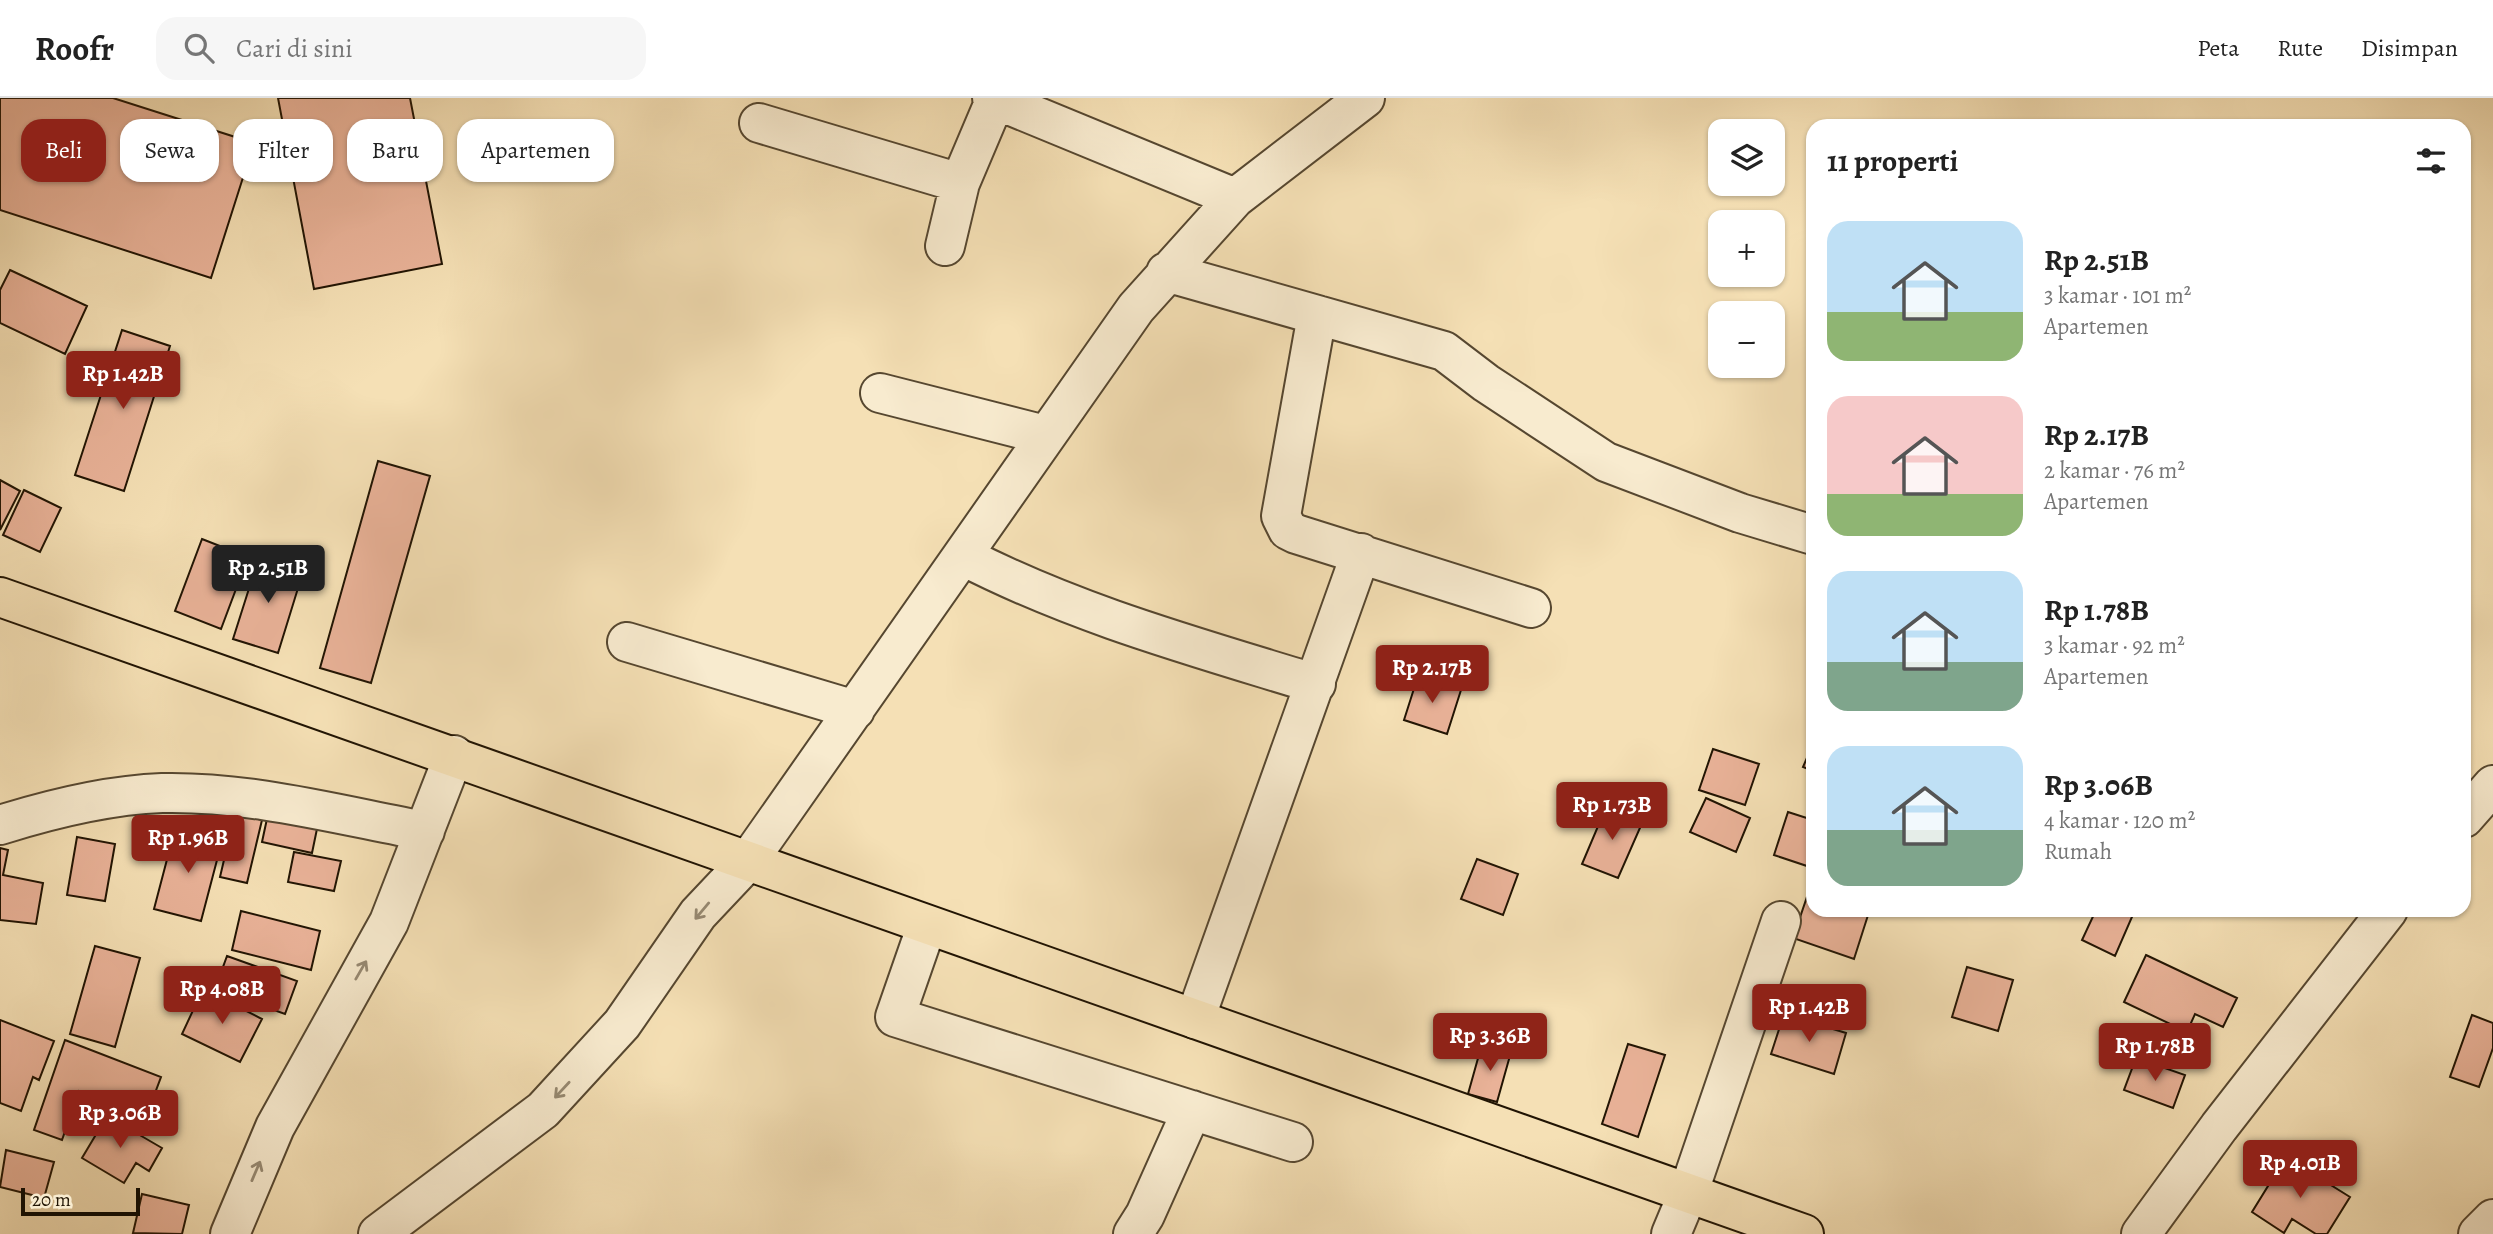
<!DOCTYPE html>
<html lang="id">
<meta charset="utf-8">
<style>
:root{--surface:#fff;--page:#f6f6f6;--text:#222;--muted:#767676;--line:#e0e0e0;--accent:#8f2418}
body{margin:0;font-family:Alegreya,serif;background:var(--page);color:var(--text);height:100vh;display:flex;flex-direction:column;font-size:26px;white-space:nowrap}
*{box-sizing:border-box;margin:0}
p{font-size:23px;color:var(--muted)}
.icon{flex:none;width:38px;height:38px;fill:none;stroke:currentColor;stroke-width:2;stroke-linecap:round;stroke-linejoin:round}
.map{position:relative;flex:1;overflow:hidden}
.details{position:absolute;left:1806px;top:21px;width:665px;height:798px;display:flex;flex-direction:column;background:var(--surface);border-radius:21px;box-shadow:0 2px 5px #0004}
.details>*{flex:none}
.hud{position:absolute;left:21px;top:21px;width:665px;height:63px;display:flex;gap:14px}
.controls{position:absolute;left:1708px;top:21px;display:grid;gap:14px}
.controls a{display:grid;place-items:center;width:77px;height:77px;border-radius:14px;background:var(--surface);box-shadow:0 2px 5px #0004;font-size:35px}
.scale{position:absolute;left:21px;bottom:18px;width:119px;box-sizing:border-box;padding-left:7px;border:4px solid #211403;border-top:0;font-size:19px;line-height:24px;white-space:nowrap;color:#211403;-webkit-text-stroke:5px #f8ebcf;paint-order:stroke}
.price{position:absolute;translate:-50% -60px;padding:0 16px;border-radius:7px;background:var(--accent);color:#fff;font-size:23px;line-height:46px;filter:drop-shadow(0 2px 4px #0008)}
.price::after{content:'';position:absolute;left:50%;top:42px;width:21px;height:16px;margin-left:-10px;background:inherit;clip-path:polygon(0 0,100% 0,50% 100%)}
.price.active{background:#222;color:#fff}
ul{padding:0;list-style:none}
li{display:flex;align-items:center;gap:21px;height:175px;padding:0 21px}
li span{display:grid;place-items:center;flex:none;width:196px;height:140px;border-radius:21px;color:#555}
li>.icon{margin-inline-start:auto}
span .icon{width:84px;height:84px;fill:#fffc;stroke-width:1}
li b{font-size:30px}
h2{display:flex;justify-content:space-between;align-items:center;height:84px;padding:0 21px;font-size:30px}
.chip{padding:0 24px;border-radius:21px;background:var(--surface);box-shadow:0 2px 5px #0004;font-size:24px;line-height:63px}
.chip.active{background:var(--accent);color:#fff}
header{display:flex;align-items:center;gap:42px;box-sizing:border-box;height:98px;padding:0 35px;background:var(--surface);border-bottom:2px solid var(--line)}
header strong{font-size:33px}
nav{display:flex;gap:38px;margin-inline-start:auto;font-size:24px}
.search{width:490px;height:63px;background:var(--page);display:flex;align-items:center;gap:18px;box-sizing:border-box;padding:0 24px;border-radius:21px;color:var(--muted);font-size:26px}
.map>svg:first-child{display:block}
</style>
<header>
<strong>Roofr</strong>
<div class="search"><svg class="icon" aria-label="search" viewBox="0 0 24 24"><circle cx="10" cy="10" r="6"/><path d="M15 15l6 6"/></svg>Cari di sini</div>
<nav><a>Peta</a><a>Rute</a><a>Disimpan</a></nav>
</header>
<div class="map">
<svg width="2493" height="1136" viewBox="0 0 2493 1136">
<rect width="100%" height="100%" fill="#f5e0b5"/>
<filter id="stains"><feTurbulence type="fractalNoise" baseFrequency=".00286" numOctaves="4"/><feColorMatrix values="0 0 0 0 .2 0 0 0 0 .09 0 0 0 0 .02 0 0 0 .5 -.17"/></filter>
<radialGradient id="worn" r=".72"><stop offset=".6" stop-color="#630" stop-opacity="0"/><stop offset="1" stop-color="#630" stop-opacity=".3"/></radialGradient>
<!-- building -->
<path fill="#e9b298" stroke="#211403" stroke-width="2" d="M0 0H113L254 45 211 180 0 112Z
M278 0H410L442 166 314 191Z
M10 172 87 208 65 256 0 225V192Z
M122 232 170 248 124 393 75 377Z
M378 363 430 378 371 585 320 570Z
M0 382 20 393 0 432Z
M24 392 61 410 40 454 3 437Z
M202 441 248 459 221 531 175 513Z
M259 459 303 474 278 555 233 541Z
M1418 578 1461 592 1447 636 1404 622Z
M1813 646V673L1803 669Z
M1713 651 1759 666 1745 707 1699 692Z
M1706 700 1750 720 1736 754 1690 734Z
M1607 707 1643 723 1618 780 1582 766Z
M1788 714 1813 722V770L1774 757Z
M235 715 262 722 247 785 220 779Z
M268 716 318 726 312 755 262 744Z
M175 731 222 743 201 823 154 811Z
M77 739 115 746 105 803 67 797Z
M0 750 8 752 3 777 43 785 36 826 0 822Z
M294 754 341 763 334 793 288 784Z
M1477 761 1518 776 1503 817 1461 801Z
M1809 793 1813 795V812L1869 814 1854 861 1793 840Z
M2096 812H2135L2115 858 2082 842Z
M241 813 320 833 311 872 232 852Z
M95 848 140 860 115 949 70 936Z
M2146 857 2237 900 2223 929 2195 916 2187 934 2124 904Z
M227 858 297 883 285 916 215 891Z
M1967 869 2013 882 1998 933 1952 919Z
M203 891 262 921 240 964 182 936Z
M1784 916 1846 935 1834 976 1771 956Z
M2472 917 2493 925V950L2479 989 2450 979Z
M0 922 54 943 39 982 33 979 21 1013 0 1005Z
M65 942 161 979 146 1019 79 993 62 1042 34 1032Z
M1482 946 1511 954 1497 1004 1468 996Z
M1628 946 1665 957 1638 1039 1602 1026Z
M2136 960 2185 977 2173 1010 2124 992Z
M107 1018 162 1050 149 1073 136 1065 124 1085 82 1060Z
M6 1052 54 1064 44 1100 0 1089Z
M2286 1059 2350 1099 2327 1136H2316L2292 1121 2284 1135 2252 1114Z
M142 1096 189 1107 182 1136 133 1135Z"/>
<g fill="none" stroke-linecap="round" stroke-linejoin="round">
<!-- minor casing -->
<g stroke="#564730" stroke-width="42">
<path id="minor" d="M992 0 1235 100
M759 25 960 85
M945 148 960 85 996 0
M1166 174 1444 253 1486 285 1606 364 1740 415 1813 437
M1317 217 1281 418 1288 432 1296 436 1531 510
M880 295 1045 337
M963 458C1075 516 1196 549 1316 586
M627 544 855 612
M2464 720 2493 687
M0 727C51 711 108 697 162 695 250 693 339 717 425 733
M927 827 895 919 1293 1044
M1195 921 1361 455
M230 1136 275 1029 389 824 454 657
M378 1136 543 1012 622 926 698 816 748 763 1136 210 1235 100 1365 0
M1133 1136 1145 1117 1192 1012
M1671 1136 1689 1093 1781 823
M2141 1136 2219 1029 2388 812
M2478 1136 2493 1121"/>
</g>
<!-- major casing -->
<g stroke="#211403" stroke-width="42">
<path id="major" d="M0 499 1804 1136"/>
</g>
<!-- minor -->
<use href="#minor" stroke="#f8ebcf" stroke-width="38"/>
<!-- major -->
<use href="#major" stroke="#f5e0b5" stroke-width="38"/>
</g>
<!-- one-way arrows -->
<defs><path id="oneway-shaft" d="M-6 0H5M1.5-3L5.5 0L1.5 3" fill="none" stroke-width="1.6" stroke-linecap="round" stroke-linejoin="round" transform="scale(1.75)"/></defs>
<g stroke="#978a73">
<use href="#oneway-shaft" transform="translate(702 813) rotate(130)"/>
<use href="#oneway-shaft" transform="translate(361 872) rotate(-60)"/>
<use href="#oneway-shaft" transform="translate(562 992) rotate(133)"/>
<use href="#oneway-shaft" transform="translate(256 1073) rotate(-67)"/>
</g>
<rect width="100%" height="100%" filter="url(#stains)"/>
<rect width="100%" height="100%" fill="url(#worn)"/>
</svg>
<div class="controls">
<a><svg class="icon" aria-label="layers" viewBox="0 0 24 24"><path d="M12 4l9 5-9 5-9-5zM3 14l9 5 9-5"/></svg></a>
<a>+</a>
<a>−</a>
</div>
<div class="scale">20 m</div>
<b class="price" style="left:123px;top:313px">Rp 1.42B</b>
<b class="price active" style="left:268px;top:507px">Rp 2.51B</b>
<b class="price" style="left:1432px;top:607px">Rp 2.17B</b>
<b class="price" style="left:1612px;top:744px">Rp 1.73B</b>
<b class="price" style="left:188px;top:777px">Rp 1.96B</b>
<b class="price" style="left:222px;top:928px">Rp 4.08B</b>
<b class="price" style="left:1809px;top:946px">Rp 1.42B</b>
<b class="price" style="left:1490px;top:975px">Rp 3.36B</b>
<b class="price" style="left:2155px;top:985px">Rp 1.78B</b>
<b class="price" style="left:120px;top:1052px">Rp 3.06B</b>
<b class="price" style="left:2300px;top:1102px">Rp 4.01B</b>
<div class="hud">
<a class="chip active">Beli</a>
<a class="chip">Sewa</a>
<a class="chip">Filter</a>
<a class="chip">Baru</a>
<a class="chip">Apartemen</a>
</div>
<section class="details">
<h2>11 properti<svg class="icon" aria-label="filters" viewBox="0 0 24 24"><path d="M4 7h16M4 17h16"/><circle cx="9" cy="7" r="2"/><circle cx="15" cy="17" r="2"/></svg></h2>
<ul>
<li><span style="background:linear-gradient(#bfe0f5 65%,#8fb573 0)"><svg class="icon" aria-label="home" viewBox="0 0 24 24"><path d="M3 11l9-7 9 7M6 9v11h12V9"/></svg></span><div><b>Rp 2.51B</b><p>3 kamar · 101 m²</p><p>Apartemen</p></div></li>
<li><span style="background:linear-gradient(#f6c9c9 70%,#8fb573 0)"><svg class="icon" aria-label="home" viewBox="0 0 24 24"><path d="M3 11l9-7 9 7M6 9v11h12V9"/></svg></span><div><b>Rp 2.17B</b><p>2 kamar · 76 m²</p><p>Apartemen</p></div></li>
<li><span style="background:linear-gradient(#bfe0f5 65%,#7fa58c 0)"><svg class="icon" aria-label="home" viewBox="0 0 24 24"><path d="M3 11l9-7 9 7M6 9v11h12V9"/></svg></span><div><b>Rp 1.78B</b><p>3 kamar · 92 m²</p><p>Apartemen</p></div></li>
<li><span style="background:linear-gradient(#bfe0f5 60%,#7fa58c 0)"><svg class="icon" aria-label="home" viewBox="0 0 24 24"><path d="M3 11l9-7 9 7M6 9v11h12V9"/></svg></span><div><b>Rp 3.06B</b><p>4 kamar · 120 m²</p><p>Rumah</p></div></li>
</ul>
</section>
</div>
